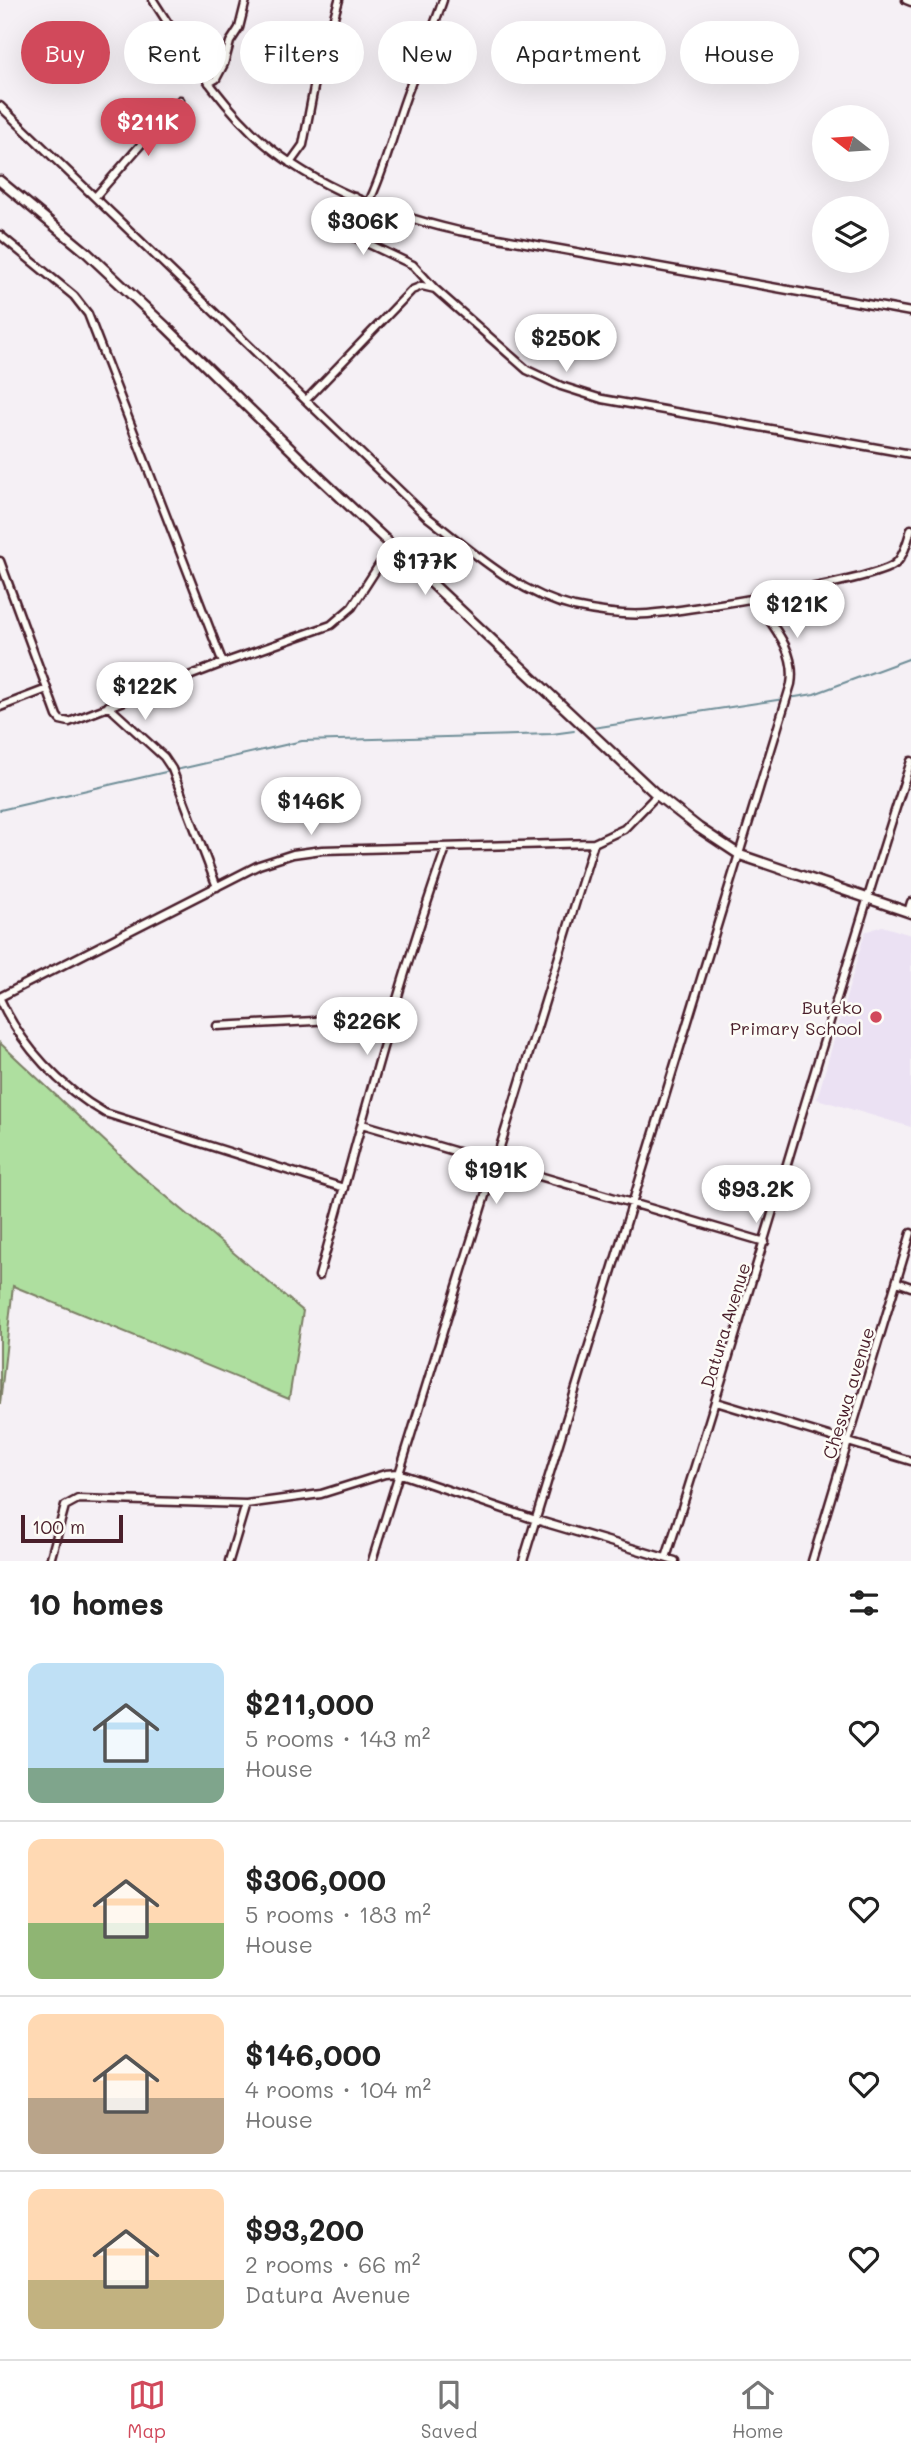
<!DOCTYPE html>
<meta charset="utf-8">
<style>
:root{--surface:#fff;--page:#f6f6f6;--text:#222;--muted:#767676;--line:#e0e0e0;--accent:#d1495b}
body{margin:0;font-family:Mali,sans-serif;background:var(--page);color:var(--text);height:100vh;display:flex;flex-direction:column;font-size:26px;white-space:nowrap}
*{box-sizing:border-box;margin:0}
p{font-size:23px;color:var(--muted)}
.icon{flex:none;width:38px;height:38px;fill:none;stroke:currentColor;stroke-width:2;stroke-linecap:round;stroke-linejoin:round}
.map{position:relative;height:1561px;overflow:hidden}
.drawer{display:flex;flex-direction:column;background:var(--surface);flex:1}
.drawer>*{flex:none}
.top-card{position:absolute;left:21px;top:21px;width:870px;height:63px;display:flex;gap:14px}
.needle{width:46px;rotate:287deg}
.fabs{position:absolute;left:812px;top:105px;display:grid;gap:14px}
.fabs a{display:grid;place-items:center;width:77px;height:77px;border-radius:50%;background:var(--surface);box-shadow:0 7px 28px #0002;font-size:35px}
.scale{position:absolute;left:21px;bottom:18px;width:102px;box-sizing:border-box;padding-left:7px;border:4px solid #4a1f2b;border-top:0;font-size:19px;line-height:24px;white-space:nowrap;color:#4a1f2b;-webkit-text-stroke:5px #fdfcf7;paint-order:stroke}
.price{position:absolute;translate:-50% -60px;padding:0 16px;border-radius:24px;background:#fff;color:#222;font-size:23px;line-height:46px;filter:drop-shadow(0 2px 4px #0008)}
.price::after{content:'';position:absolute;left:50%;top:42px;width:21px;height:16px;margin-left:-10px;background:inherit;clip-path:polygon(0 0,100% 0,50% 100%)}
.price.current{background:var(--accent);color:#fff}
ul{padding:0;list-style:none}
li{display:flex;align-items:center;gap:21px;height:175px;padding:0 28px}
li+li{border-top:2px solid var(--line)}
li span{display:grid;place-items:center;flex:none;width:196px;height:140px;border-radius:14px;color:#555}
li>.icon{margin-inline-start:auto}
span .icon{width:84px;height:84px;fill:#fffc;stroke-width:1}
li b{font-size:30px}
h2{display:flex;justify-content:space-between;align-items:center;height:84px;padding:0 28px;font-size:30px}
.chip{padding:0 24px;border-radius:32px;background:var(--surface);box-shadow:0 7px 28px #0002;font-size:24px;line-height:63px}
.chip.current{background:var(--accent);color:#fff}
.tabs{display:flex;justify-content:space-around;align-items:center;height:98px;border-top:2px solid var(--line);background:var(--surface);font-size:19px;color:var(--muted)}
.tabs a{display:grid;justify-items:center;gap:4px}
.tabs .current{color:var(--accent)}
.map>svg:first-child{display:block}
</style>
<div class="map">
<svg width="911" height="1561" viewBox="0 0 911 1561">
<rect width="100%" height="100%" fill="#f5f0f5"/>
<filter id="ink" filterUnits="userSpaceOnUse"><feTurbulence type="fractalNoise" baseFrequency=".0143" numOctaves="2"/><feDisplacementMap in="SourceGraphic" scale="14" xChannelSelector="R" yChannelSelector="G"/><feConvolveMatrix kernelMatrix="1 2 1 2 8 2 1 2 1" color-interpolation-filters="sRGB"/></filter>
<g filter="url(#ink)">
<!-- built -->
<path fill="#ebe1f3" d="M882 926 911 935V1127L817 1099 865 932Z"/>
<!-- green -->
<path fill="#aedf9f" stroke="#7c7f65" stroke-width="2" d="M0 1043 142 1176 303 1311 289 1399 13 1286 0 1404Z"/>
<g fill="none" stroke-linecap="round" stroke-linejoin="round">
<!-- stream -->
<path stroke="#6f8e98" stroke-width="2" d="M789 698 814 694 911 658
M593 728 784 699
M176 770 302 741 552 734 574 731
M0 810 170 771"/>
<!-- street casing -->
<g stroke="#4a1f2b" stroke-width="11">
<path id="street" d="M153 0C183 47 213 94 253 133 309 186 385 214 459 231L911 312
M906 0 911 2
M209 83 216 79 224 64 230 42 239 28 246 0
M0 106 426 516C472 551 516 593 574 607 598 612 623 616 648 614 683 611 878 581 896 563 904 556 908 540 911 529
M290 163 303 145 315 82 339 0
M95 197 180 100
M355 197 350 230 352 236 413 265 434 288
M368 204C385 170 393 133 406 97 418 64 432 33 443 0
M0 235 74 296 88 314 223 663
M306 400 412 290 422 286 435 289 527 370 561 386 602 399 911 454
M0 561 57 716 60 720 69 722 223 663 331 625 352 607 392 545
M108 706 164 757 172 769 217 887
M0 707 47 689
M908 912 911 902
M0 997 259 865 293 854 322 850 594 843 624 829 657 795
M0 999C21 1046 61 1088 105 1113L344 1188
M217 1026 392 1017
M362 1124 765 1242
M319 1276C360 1133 396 988 446 848
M897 1282 911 1287
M716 1402 911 1461
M666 1558C751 1294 825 1026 911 761
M50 1561 65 1506 78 1499 246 1504 321 1494 385 1474 398 1473 536 1520 675 1561
M229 1561 246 1504
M372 1561 594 843
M523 1561 791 684C797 650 771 624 753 597
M812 1561 911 1233"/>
</g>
<!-- secondary casing -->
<g stroke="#4a1f2b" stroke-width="13">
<path id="secondary" d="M0 181 86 252 166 327 320 478 657 795 699 828 740 855 911 913"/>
</g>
<!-- street -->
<use href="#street" stroke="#fdfcf7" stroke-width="6"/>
<!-- secondary -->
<use href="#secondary" stroke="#fdfcf7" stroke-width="8"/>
</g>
</g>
<!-- markers -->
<circle fill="#d1495b" stroke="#fdfcf7" stroke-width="2.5" cx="876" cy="1017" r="7"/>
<g text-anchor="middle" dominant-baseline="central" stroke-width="5" stroke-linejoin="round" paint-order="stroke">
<!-- poi labels -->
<g font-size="18" fill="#4a1f2b" stroke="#fdfcf7" text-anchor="end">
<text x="862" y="1007">Buteko<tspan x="862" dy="21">Primary School</tspan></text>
</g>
<!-- street labels -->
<g font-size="18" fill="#4a1f2b" stroke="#fdfcf7">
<text transform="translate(725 1325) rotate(-73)">Datura Avenue</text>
<text transform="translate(848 1393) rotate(-73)">Cheswa avenue</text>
</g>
</g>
</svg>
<div class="fabs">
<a><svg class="needle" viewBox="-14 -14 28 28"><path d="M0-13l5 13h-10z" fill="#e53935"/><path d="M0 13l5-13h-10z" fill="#767676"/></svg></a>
<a><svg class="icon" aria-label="layers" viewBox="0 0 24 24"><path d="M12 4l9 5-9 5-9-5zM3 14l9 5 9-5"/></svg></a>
</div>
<div class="scale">100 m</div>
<b class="price current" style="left:148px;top:158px">$211K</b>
<b class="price" style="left:363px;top:257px">$306K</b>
<b class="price" style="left:566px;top:374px">$250K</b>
<b class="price" style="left:425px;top:597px">$177K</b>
<b class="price" style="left:797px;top:640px">$121K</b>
<b class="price" style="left:145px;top:722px">$122K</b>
<b class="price" style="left:311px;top:837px">$146K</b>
<b class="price" style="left:367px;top:1057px">$226K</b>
<b class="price" style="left:496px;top:1206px">$191K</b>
<b class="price" style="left:756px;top:1225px">$93.2K</b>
<div class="top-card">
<a class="chip current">Buy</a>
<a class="chip">Rent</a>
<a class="chip">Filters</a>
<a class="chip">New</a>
<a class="chip">Apartment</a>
<a class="chip">House</a>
</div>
</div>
<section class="drawer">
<h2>10 homes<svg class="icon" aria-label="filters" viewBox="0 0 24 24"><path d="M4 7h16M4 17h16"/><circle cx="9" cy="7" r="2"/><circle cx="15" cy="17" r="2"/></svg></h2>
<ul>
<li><span style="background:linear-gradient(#bfe0f5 75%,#7fa58c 0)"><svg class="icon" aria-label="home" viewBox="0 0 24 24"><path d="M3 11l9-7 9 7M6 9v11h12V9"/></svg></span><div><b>$211,000</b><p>5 rooms · 143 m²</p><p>House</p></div><svg class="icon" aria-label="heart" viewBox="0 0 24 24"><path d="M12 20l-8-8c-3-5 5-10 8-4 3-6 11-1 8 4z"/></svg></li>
<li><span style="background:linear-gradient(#ffd9b3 60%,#8fb573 0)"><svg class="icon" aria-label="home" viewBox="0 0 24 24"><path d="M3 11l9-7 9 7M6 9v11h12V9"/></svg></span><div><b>$306,000</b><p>5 rooms · 183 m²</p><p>House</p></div><svg class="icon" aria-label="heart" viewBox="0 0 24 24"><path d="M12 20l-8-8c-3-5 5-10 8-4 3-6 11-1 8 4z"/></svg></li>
<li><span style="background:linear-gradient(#ffd9b3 60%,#b9a48a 0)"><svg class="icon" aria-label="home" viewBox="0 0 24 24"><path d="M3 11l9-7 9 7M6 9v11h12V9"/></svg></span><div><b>$146,000</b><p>4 rooms · 104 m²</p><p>House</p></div><svg class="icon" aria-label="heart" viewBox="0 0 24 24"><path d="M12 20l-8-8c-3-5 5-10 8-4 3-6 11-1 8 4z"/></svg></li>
<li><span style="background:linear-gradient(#ffd9b3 65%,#c2b280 0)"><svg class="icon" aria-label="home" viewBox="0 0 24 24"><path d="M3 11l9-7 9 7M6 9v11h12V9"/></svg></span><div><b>$93,200</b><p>2 rooms · 66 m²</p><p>Datura Avenue</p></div><svg class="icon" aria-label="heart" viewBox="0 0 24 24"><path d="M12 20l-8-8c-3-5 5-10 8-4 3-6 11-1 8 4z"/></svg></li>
</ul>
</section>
<nav class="tabs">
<a class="current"><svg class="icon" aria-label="map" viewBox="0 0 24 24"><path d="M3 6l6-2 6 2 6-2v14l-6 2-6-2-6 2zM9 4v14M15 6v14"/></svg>Map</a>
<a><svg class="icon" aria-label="saved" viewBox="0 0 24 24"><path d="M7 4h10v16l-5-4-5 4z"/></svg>Saved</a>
<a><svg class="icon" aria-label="home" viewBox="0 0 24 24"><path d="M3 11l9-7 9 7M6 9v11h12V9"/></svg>Home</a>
</nav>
